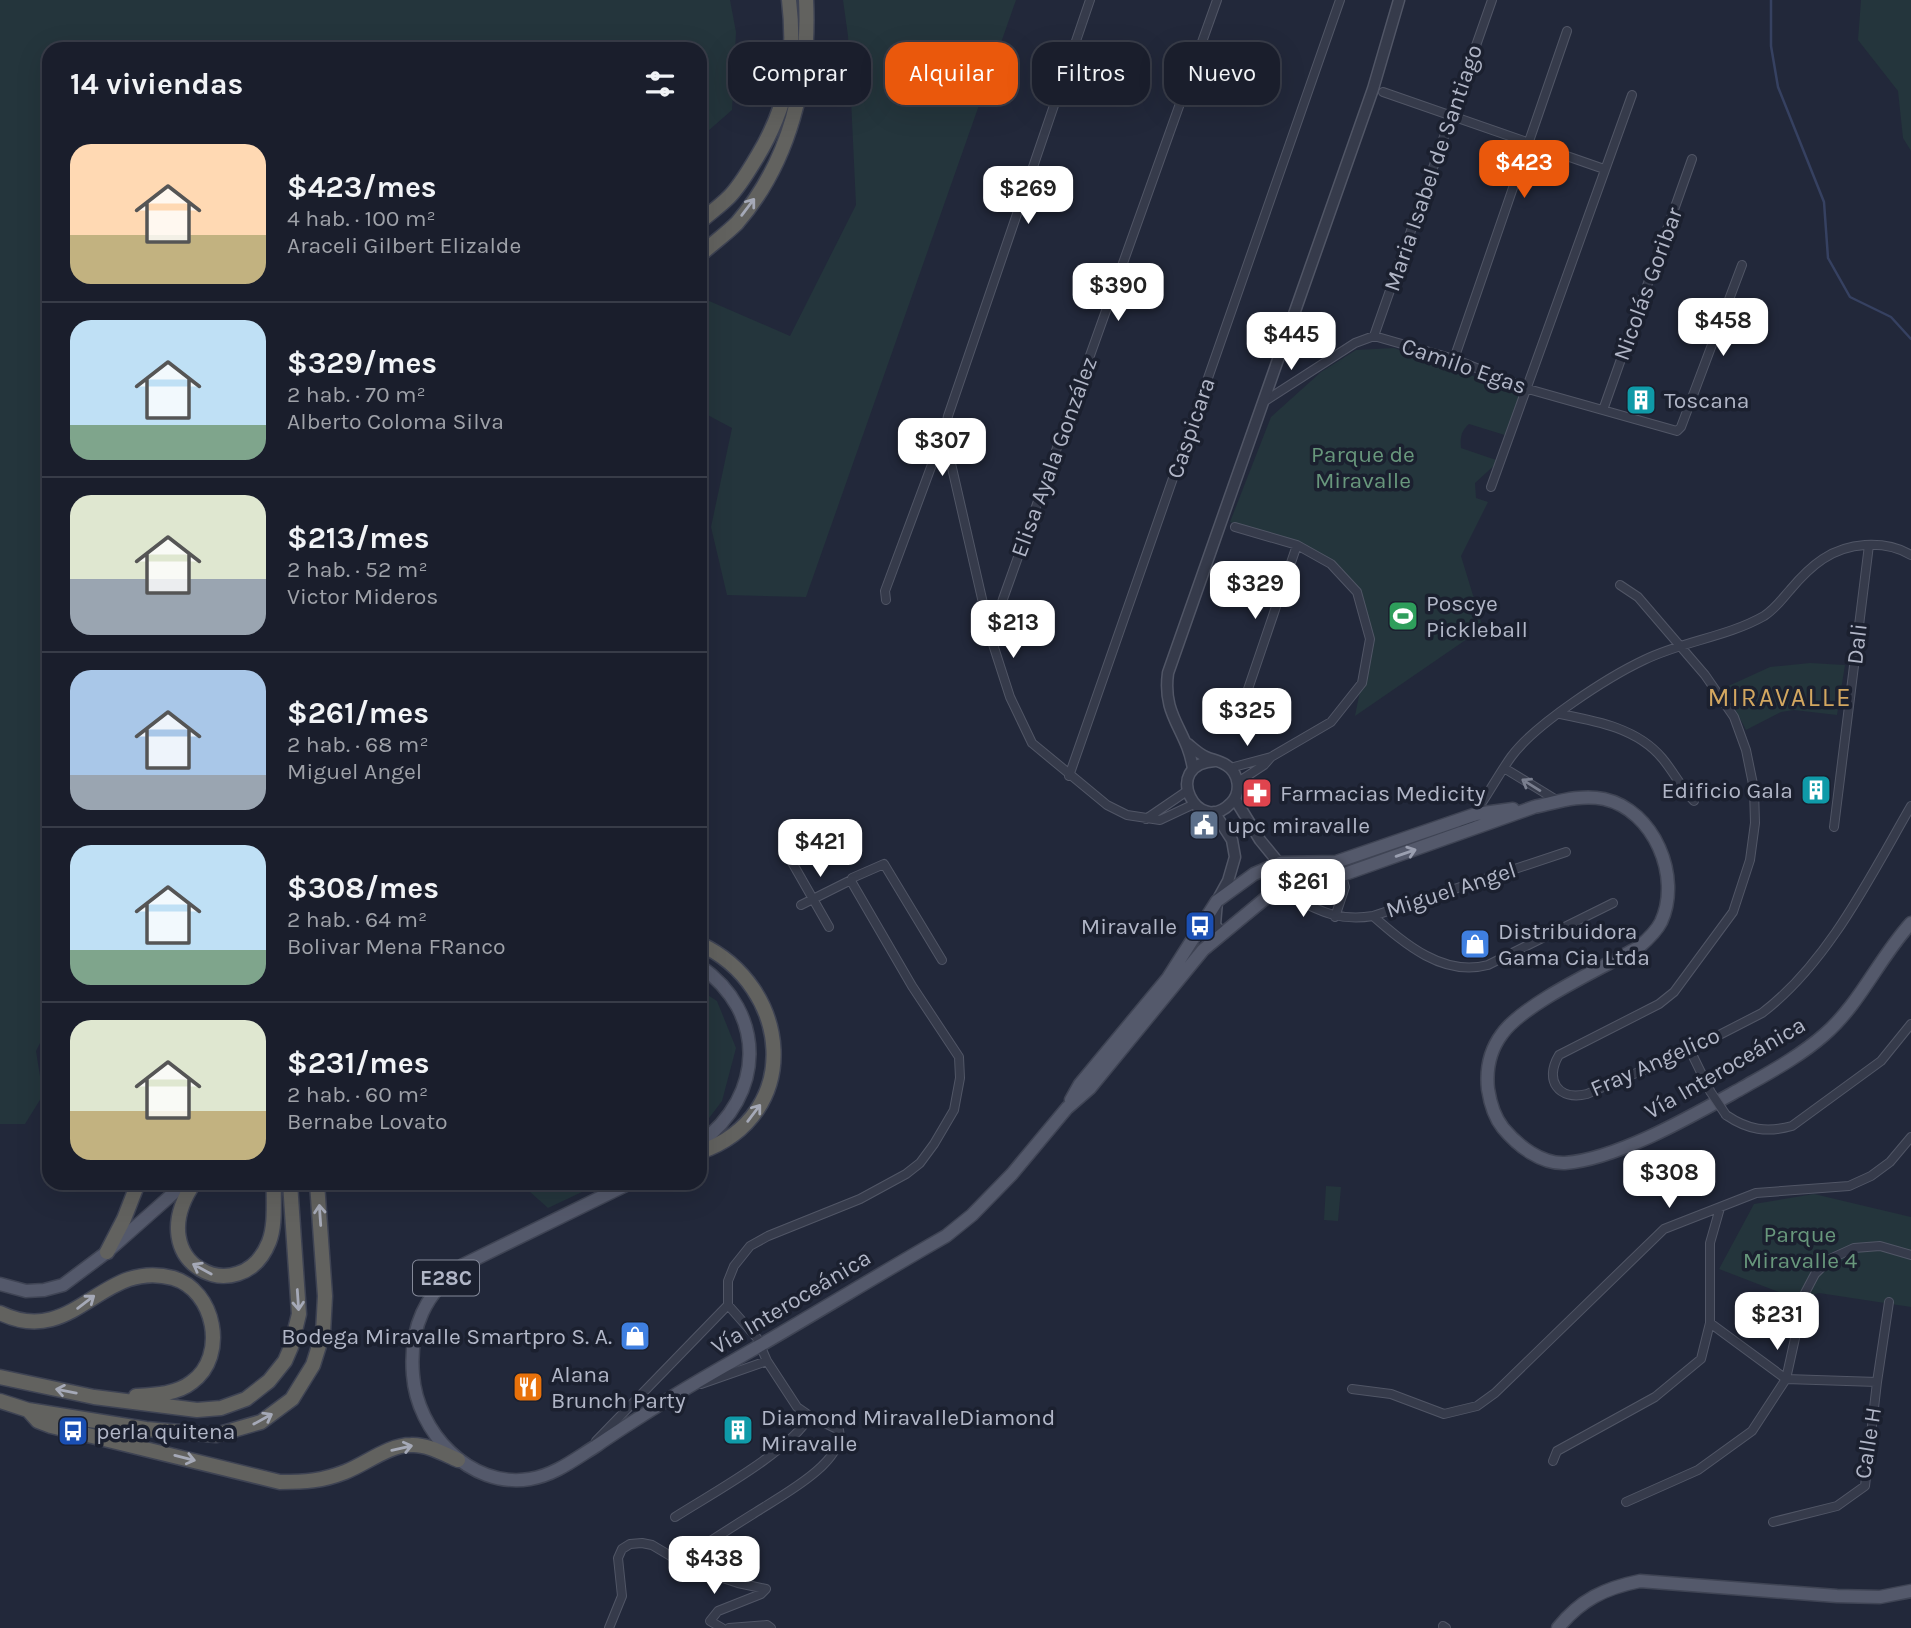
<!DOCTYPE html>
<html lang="es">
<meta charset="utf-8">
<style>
:root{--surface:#1a1e2c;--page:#272b38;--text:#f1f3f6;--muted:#9fa2a9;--line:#383c48;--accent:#ea580c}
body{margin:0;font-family:Karla,sans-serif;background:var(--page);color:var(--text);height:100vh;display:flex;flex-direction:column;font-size:26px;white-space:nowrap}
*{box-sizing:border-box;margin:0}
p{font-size:23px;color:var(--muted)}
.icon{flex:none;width:38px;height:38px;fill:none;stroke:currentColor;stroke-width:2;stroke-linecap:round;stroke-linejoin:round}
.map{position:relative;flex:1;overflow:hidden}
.panel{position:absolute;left:42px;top:42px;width:665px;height:1148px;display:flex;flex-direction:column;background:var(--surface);border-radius:21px;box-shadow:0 7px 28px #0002,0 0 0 2px var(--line)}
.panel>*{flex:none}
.guide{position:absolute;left:728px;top:42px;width:665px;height:63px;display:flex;gap:14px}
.price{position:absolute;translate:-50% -60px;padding:0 16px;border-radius:14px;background:#fff;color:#222;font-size:23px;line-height:46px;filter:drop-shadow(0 2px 4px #0008)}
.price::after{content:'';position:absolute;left:50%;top:42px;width:21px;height:16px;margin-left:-10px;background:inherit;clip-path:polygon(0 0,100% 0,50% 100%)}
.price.selected{background:var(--accent);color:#fff}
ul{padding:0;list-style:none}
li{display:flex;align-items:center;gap:21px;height:175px;padding:0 28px}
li+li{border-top:2px solid var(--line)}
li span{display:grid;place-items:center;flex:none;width:196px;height:140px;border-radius:21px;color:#555}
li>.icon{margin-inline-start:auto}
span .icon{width:84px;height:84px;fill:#fffc;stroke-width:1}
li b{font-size:30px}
h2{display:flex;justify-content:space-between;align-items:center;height:84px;padding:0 28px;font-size:30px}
.tag{padding:0 24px;border-radius:21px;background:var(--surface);box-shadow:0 7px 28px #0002,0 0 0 2px var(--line);font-size:24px;line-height:63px}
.tag.selected{background:var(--accent);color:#fff}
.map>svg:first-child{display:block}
</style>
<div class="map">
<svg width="1911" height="1628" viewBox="0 0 1911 1628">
<rect width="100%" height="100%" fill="#22283a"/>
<!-- green -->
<path fill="#24353c" d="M0 0H730L736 32 732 110 700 138V49H49V1025L36 1051 43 1095 25 1124H0Z
M843 0H1016L806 597 727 595 711 527 732 428 700 411V297L790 336 856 205 848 36Z
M1861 0H1911V151L1903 138 1898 91 1858 40Z
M1394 348 1521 393 1508 436 1469 424C1461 431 1460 438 1461 448L1499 461 1475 483 1476 498 1488 502 1461 556 1483 628 1355 716 1370 641 1358 596 1332 566 1297 543 1230 522 1271 417 1321 372 1356 350Z
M1810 663 1845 665 1837 715 1794 710 1781 712 1746 730 1724 688 1770 667Z
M700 990 717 1001 736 1048 722 1101 700 1130Z
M520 1183H601L548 1208Z
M1326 1186 1341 1187 1338 1221 1324 1220Z
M1814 1194 1911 1217V1307L1819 1293 1797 1299 1719 1269 1754 1204Z"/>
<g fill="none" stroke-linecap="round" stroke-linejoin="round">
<!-- stream -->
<path stroke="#364161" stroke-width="2.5" d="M1771 0V46L1778 87 1824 202 1828 258 1850 297 1891 317 1911 339"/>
<!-- minor casing -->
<g stroke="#515666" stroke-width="10">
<path id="minor" d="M1383 92 1604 169
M1374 336 1492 0
M1454 359 1567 31
M1265 401 1355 343 1374 336 1454 359 1528 389 1677 431 1681 427 1742 265
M1603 410 1692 159
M942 446 949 449 951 455 948 462 942 464 934 459V451L942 446 948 416 1090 0
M950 459 991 638 1010 697 1032 743 1107 805 1127 815 1160 820 1194 804
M1491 487 1632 95
M1235 527 1297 545 1331 564 1357 592 1370 639 1362 683 1331 722 1271 757 1264 765 1238 782
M1620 585 1638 597 1705 675 1734 717 1746 750 1754 789 1755 823 1750 860 1733 912 1674 992 1659 1004 1559 1055C1544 1080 1558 1101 1587 1094L1690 1050 1762 1013C1828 963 1870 877 1911 806
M886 600 885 591 934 459
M991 638 1003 599 1217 0
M1239 708 1246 695 1297 545
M1560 714C1596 721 1637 728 1662 758 1674 772 1681 788 1694 801
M1230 768 1271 757
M1504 768 1558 801
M1069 776 1340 0
M1146 819 1187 791
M1834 827 1869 545
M1461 832C1481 808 1494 781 1511 757 1535 724 1608 677 1644 660 1683 641 1727 637 1764 616 1775 609 1782 599 1790 590 1811 565 1832 547 1865 545 1882 544 1896 546 1911 555
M789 857 829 927
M1284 893C1316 909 1336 922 1373 916L1566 852
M801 905 851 880
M1373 916C1405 944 1443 977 1488 965L1613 903
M1335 917 1345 887 1341 873
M1690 1050 1710 1091
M1726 1115C1748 1130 1767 1133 1792 1126L1881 1061 1911 1024
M728 1305V1281L734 1266 750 1246 768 1236 860 1199 906 1174 920 1163 934 1144 954 1110 960 1078 959 1057 912 986 851 881 852 878 884 864 942 960
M1710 1323 1786 1379 1877 1382
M701 1384 767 1361
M1352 1389 1391 1394 1444 1414 1477 1406 1495 1393 1664 1229 1756 1193 1849 1186 1871 1176 1890 1162 1911 1137
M596 1441 728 1305
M1553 1461 1557 1451 1655 1397 1701 1359 1710 1323V1243L1720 1208
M1626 1502 1698 1470 1752 1431 1786 1379 1805 1293 1815 1274 1830 1259 1854 1248 1880 1246 1911 1255
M675 1517C711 1494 789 1452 810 1416
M1773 1522 1837 1506 1865 1486 1877 1382 1889 1302
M680 1561C704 1545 729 1529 753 1514 777 1498 846 1463 839 1430L810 1416 797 1407 767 1361 757 1338 728 1305
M1443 1626 1446 1628
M609 1628 622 1596 618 1558 622 1549 630 1544 642 1543 652 1545 689 1567 738 1583 766 1589 761 1594 718 1611 710 1621 722 1628
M729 1628 767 1625 771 1628"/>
</g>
<!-- tertiary casing -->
<g stroke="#515666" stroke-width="13">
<path id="tertiary" d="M1188 744C1194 749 1199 754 1206 757 1213 760 1220 761 1226 765 1239 773 1242 792 1231 803 1198 838 1160 764 1215 761
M1193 769C1187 729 1162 717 1168 673L1373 89 1399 0
M1235 799 1260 840 1287 873 1286 882 1269 895
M1214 812 1232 840 1235 857 1228 881 1217 901 1215 925 1222 933"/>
</g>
<!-- primary casing -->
<g stroke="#3f4454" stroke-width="15">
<path id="primary" d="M700 966C767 1013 765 1095 700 1143
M1071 1100 1080 1084 1168 978 1217 901 1254 874 1280 863 1336 862 1476 814 1513 809
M630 1183 463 1265C425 1293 409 1328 413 1375 417 1431 469 1489 530 1479 555 1475 575 1459 596 1446 619 1430 643 1415 667 1400 697 1381 728 1364 759 1346 821 1310 883 1272 946 1236L972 1215 1012 1174 1067 1108 1090 1088 1203 950 1267 897 1342 875 1534 807C1557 802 1581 794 1604 799 1654 810 1682 877 1661 922 1656 932 1647 940 1639 947 1604 967 1524 1003 1502 1034 1490 1050 1486 1070 1488 1089 1490 1102 1495 1118 1503 1128 1518 1146 1541 1164 1565 1163 1619 1159 1697 1113 1744 1087 1772 1071 1800 1056 1824 1035 1860 1004 1879 958 1911 923
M0 1284 26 1291 44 1290 63 1285 107 1252 185 1183
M1558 1628C1580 1600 1605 1588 1640 1581L1837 1596 1880 1597 1911 1591"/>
</g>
<!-- trunk casing -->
<g stroke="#3e4353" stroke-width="17">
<path id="trunk" d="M700 222C710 213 720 206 729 197 740 186 749 170 757 157 788 106 796 59 789 0
M700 255C712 244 726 234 737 223 790 162 810 79 806 0
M700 944C791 986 805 1115 700 1152
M194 1183C139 1264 241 1312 269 1242 276 1224 273 1201 274 1183
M107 1252 124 1219 138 1183
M0 1313C75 1349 101 1258 173 1278 215 1290 228 1356 192 1382 177 1394 155 1395 136 1396
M0 1377 94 1397 197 1410 221 1408 246 1399 269 1381 285 1361 291 1347 299 1314 290 1183
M0 1401 28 1410 146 1429 216 1435 261 1422 292 1399 313 1365 323 1333 325 1296 317 1183
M29 1411 38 1421 51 1426 280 1482C305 1482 322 1481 345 1472 366 1464 388 1445 411 1445 427 1444 444 1454 458 1460"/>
</g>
<!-- minor -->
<use href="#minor" stroke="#363b4b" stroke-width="8"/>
<!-- tertiary -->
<use href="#tertiary" stroke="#363b4b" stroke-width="10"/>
<!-- primary -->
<use href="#primary" stroke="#54596b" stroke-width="12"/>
<!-- trunk -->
<use href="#trunk" stroke="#62625f" stroke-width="14"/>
<!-- minor-bridge casing -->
<g stroke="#515666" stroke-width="10" stroke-linecap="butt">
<path id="minor-bridge" d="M1710 1091 1726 1115"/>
</g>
<!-- minor-bridge -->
<use href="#minor-bridge" stroke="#363b4b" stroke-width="8"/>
</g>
<!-- one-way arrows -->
<defs><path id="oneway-shaft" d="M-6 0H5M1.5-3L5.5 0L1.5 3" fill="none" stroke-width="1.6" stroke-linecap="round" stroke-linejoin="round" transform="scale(1.75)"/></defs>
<g stroke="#a5a9b7">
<use href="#oneway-shaft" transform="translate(748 207) rotate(-53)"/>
<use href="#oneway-shaft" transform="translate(754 1113) rotate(-53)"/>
<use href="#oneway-shaft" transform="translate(320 1215) rotate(-94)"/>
<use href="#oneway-shaft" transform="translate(202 1269) rotate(-151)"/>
<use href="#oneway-shaft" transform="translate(298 1300) rotate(86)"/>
<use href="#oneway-shaft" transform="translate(86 1302) rotate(-37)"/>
<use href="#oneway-shaft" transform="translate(66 1391) rotate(-169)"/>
<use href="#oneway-shaft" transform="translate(263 1419) rotate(-29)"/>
<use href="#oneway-shaft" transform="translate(402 1448) rotate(-13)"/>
<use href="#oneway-shaft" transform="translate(185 1458) rotate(14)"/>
</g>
<use stroke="#7a7f8f" href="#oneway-shaft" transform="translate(1531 785) rotate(-148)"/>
<use stroke="#9a9fb0" href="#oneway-shaft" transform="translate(1406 853) rotate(-19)"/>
<!-- icons -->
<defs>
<g id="building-square" transform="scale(1.575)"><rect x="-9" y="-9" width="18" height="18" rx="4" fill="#0f9aa8" stroke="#1b202f"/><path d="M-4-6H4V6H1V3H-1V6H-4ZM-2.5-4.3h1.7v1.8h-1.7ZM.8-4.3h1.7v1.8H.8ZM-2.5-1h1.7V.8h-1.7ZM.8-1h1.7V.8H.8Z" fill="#fff"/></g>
<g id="stadium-square" transform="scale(1.575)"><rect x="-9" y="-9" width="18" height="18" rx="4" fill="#2e9e5b" stroke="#1b202f"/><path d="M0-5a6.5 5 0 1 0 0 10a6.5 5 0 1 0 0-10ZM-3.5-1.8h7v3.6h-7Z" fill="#fff"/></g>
<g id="pharmacy-square" transform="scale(1.575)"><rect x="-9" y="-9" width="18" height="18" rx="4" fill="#e0444e" stroke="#1b202f"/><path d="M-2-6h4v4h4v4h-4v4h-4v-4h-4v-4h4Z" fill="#fff"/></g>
<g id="civic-square" transform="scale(1.575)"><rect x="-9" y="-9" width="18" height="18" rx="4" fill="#5c6f8a" stroke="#1b202f"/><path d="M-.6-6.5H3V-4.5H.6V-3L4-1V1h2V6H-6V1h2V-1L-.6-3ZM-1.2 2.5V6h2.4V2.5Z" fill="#fff"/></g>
<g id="bus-square" transform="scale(1.575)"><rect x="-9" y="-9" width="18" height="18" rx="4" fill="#1a4fb4" stroke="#1b202f"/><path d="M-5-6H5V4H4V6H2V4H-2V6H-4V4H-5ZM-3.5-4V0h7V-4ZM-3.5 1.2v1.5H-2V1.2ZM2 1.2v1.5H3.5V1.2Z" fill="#fff"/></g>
<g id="shop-square" transform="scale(1.575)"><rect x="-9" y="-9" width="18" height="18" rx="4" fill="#3f7fe0" stroke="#1b202f"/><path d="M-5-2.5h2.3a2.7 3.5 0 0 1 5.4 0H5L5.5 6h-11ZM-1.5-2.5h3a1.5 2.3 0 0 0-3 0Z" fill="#fff"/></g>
<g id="restaurant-square" transform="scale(1.575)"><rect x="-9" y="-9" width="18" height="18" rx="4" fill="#e8710a" stroke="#1b202f"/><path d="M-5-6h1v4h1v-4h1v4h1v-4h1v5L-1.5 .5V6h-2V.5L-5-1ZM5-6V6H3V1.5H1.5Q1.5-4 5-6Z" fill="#fff"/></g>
</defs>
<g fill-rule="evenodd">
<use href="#building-square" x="1641" y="400"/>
<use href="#stadium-square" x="1403" y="616"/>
<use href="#building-square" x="1816" y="790"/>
<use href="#pharmacy-square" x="1257" y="793"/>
<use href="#civic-square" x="1204" y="825"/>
<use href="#bus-square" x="1200" y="926"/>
<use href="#shop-square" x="1475" y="944"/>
<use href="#shop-square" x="635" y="1336"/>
<use href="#restaurant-square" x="528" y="1387"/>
<use href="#building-square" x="738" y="1430"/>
<use href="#bus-square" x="73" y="1431"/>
</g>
<g text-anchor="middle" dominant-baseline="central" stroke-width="7" stroke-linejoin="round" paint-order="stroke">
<!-- shield labels -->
<rect fill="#1b202f" stroke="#848999" stroke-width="2" x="413" y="1260.5" width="66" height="35" rx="5"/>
<g font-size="21" font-weight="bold" fill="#b1b6c7">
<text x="446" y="1278">E28C</text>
</g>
<!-- street labels -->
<g font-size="23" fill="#b1b6c7" stroke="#1b202f">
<text transform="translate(1433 168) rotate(-71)">Maria Isabel de Santiago</text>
<text transform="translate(1648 284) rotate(-70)">Nicolás Goribar</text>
<text transform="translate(1464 366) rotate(19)">Camilo Egas</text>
<text transform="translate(1191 428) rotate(-71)">Caspicara</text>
<text transform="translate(1054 457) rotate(-70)">Elisa Ayala González</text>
<text transform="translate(1857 644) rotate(-83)">Dali</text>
<text transform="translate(1451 890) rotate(-18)">Miguel Angel</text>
<text transform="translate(1655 1062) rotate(-24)">Fray Angelico</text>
<text transform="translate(1725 1068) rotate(-30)">Vía Interoceánica</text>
<text transform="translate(791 1302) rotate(-31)">Vía Interoceánica</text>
<text transform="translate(1868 1443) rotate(-81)">Calle H</text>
</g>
<!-- poi labels -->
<g font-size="23" fill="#b1b6c7" stroke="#1b202f" text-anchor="start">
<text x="1664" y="400">Toscana</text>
<text x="1426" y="603">Poscye<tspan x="1426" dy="26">Pickleball</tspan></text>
<text x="1793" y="790" text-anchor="end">Edificio Gala</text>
<text x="1280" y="793">Farmacias Medicity</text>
<text x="1227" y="825">upc miravalle</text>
<text x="1177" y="926" text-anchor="end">Miravalle</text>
<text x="1498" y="931">Distribuidora<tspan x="1498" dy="26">Gama Cia Ltda</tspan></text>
<text x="612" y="1336" text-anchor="end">Bodega Miravalle Smartpro S. A.</text>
<text x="551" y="1374">Alana<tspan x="551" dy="26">Brunch Party</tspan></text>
<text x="761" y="1417">Diamond MiravalleDiamond<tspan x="761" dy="26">Miravalle</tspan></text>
<text x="96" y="1431">perla quitena</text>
</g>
<!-- park labels -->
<g font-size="23" fill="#68977c" stroke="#1b202f">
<text x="1363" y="454">Parque de<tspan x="1363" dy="26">Miravalle</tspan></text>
<text x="1800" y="1234">Parque<tspan x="1800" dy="26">Miravalle 4</tspan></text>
</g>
<!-- quarter labels -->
<g font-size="26" letter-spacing="2" fill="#d3a760" stroke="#1b202f">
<text x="1780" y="697">MIRAVALLE</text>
</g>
</g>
</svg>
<b class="price selected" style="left:1524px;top:200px">$423</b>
<b class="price" style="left:1028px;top:226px">$269</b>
<b class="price" style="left:1118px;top:323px">$390</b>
<b class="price" style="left:1723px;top:358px">$458</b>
<b class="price" style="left:1291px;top:372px">$445</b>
<b class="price" style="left:942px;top:478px">$307</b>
<b class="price" style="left:1255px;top:621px">$329</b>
<b class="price" style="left:1013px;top:660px">$213</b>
<b class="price" style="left:1247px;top:748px">$325</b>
<b class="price" style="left:820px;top:879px">$421</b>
<b class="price" style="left:1303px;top:919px">$261</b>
<b class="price" style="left:1669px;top:1210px">$308</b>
<b class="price" style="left:1777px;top:1352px">$231</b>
<b class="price" style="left:714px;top:1596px">$438</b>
<div class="guide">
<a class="tag">Comprar</a>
<a class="tag selected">Alquilar</a>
<a class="tag">Filtros</a>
<a class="tag">Nuevo</a>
</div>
<section class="panel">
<h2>14 viviendas<svg class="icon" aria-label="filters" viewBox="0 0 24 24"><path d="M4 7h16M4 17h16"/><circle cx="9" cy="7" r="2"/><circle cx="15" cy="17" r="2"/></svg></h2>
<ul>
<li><span style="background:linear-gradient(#ffd9b3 65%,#c2b280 0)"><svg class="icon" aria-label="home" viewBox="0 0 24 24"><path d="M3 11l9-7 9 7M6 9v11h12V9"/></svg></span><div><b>$423/mes</b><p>4 hab. · 100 m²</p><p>Araceli Gilbert Elizalde</p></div></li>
<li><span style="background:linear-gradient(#bfe0f5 75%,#7fa58c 0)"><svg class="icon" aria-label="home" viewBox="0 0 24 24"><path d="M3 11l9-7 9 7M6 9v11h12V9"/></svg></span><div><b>$329/mes</b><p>2 hab. · 70 m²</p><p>Alberto Coloma Silva</p></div></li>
<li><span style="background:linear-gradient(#dfe7d0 60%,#9aa5b1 0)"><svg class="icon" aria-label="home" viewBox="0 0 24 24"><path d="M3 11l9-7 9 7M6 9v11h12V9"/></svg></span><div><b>$213/mes</b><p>2 hab. · 52 m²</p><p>Victor Mideros</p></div></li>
<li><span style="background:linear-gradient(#a9c7e8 75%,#9aa5b1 0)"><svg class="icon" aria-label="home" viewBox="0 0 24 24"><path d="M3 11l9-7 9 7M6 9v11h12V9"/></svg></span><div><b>$261/mes</b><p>2 hab. · 68 m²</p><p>Miguel Angel</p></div></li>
<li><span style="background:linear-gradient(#bfe0f5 75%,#7fa58c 0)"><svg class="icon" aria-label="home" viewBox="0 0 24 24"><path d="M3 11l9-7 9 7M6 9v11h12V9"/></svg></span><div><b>$308/mes</b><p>2 hab. · 64 m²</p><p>Bolivar Mena FRanco</p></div></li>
<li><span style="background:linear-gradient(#dfe7d0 65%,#c2b280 0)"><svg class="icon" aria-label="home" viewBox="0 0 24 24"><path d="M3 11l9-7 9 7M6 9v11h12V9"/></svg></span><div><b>$231/mes</b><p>2 hab. · 60 m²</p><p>Bernabe Lovato</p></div></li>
</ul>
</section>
</div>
